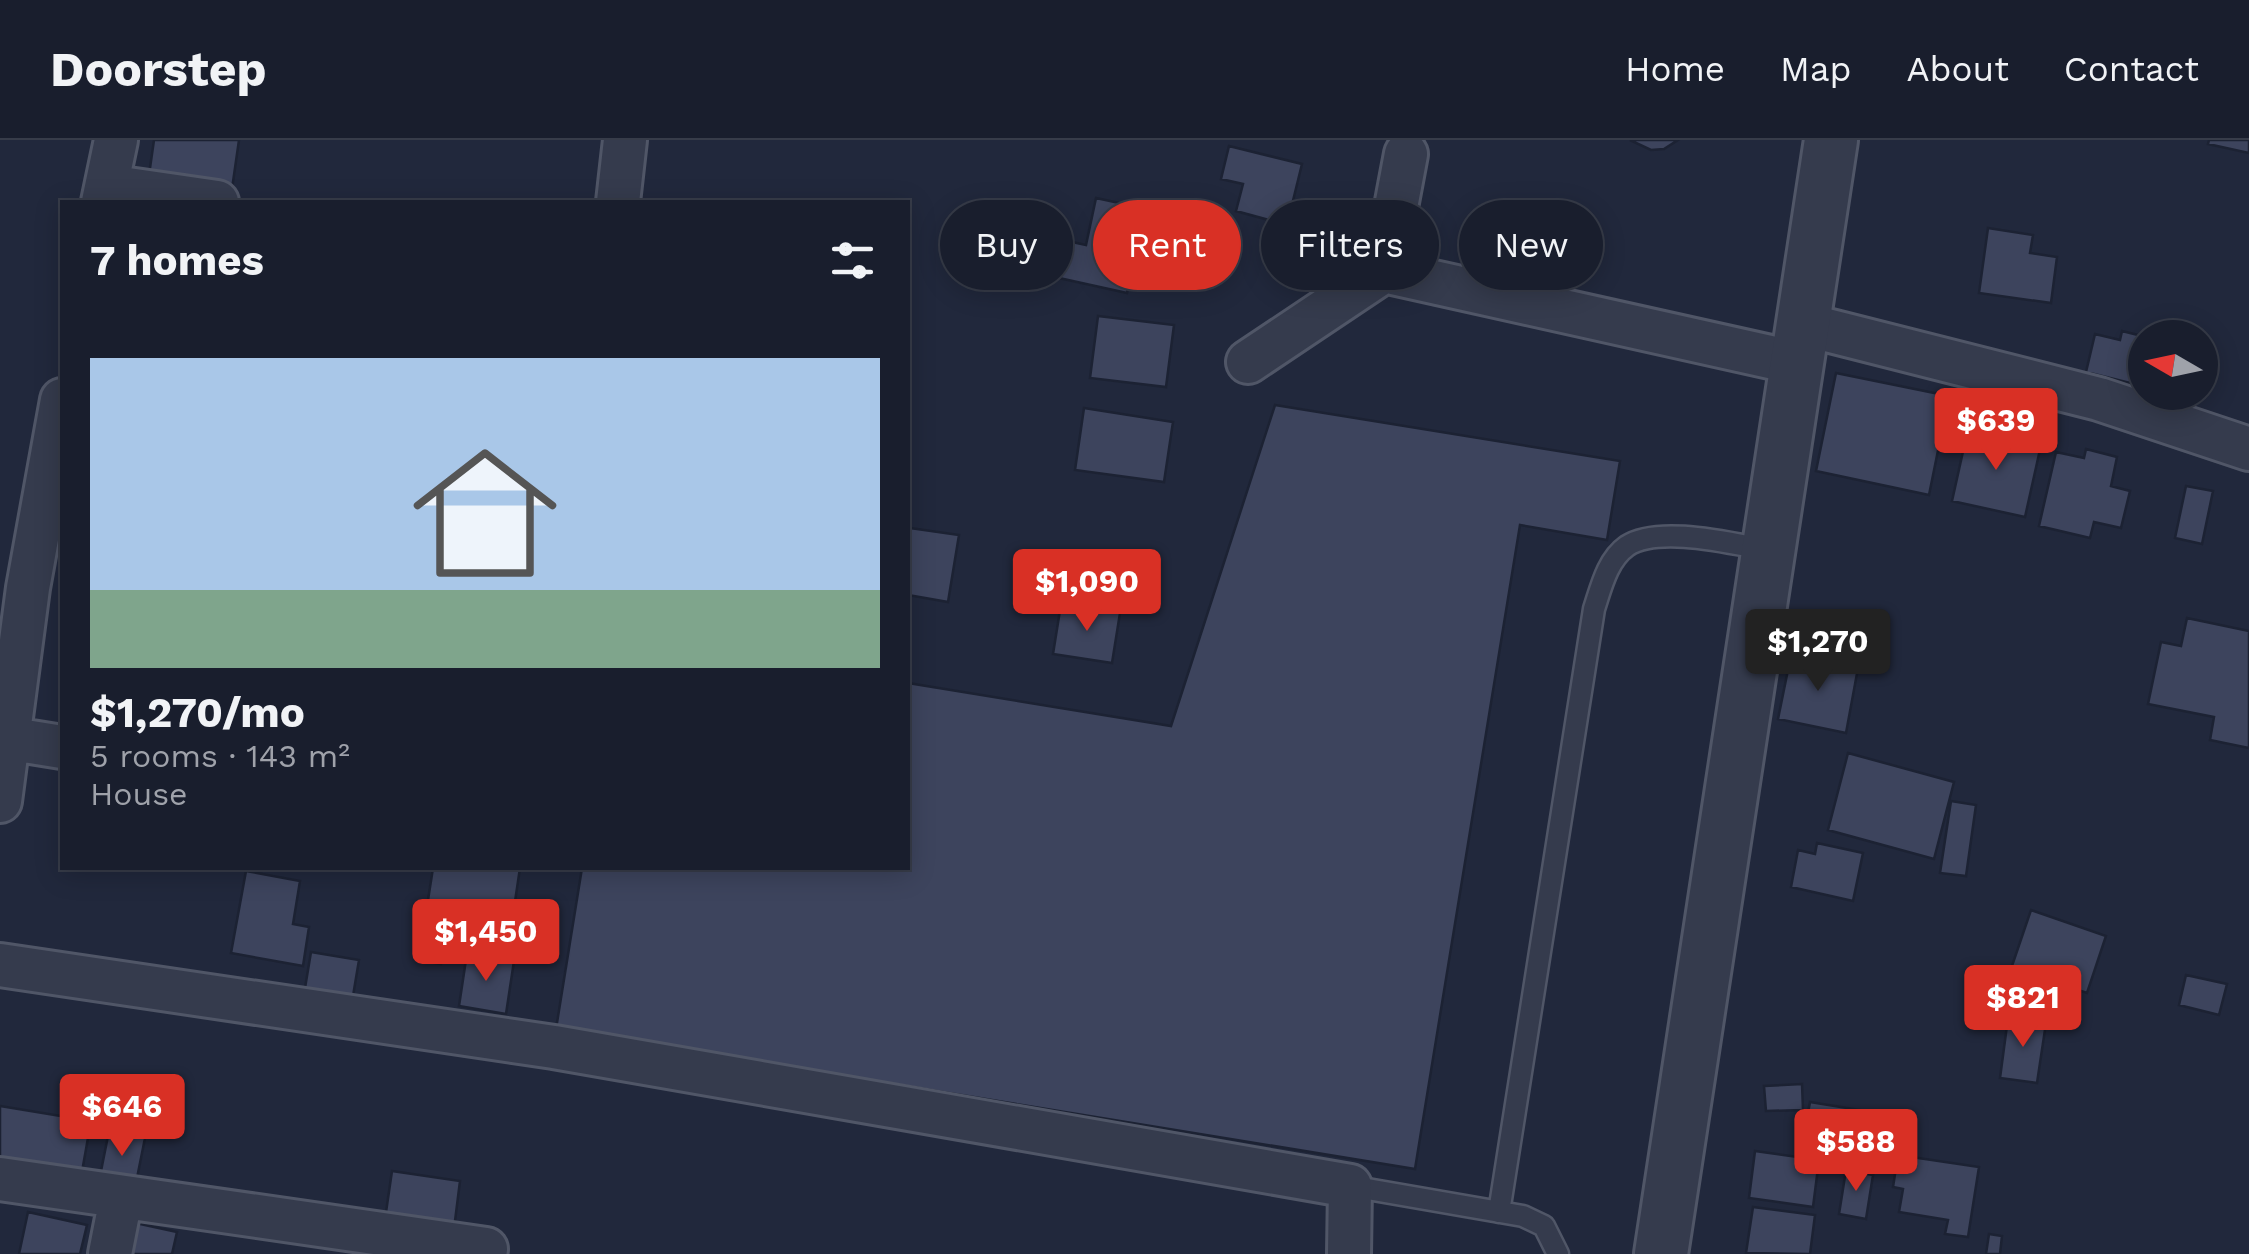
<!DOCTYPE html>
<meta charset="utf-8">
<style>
:root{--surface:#191e2d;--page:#222735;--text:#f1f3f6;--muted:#9fa2aa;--line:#373c49;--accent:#d93025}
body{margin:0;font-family:"Work Sans",sans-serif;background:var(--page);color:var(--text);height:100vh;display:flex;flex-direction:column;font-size:38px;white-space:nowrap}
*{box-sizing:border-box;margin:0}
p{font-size:32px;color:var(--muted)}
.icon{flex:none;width:55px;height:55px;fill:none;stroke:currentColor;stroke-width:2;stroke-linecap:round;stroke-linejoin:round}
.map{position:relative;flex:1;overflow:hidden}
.panel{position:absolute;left:60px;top:60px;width:850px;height:670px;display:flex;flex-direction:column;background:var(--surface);border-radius:0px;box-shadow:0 5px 25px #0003,0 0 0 2px var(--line)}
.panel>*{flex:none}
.top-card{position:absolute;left:940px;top:60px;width:950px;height:90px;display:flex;gap:20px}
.needle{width:65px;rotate:279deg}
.tools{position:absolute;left:2128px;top:180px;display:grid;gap:20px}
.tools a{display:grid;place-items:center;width:90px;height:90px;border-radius:50%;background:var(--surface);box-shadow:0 5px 25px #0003,0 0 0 2px var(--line);font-size:50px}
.price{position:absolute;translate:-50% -85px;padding:0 22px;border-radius:10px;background:var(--accent);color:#fff;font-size:32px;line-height:65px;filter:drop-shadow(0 2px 5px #0008)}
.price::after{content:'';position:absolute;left:50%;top:60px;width:30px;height:22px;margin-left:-15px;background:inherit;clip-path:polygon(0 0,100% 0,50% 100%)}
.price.active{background:#222;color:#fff}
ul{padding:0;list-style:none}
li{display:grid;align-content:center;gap:20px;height:530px;padding:0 30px}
li span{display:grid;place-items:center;height:310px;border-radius:0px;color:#555}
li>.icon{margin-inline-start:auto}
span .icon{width:180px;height:180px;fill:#fffc;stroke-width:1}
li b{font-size:42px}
h2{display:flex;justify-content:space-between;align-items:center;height:120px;padding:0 30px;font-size:42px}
.pill{padding:0 35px;border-radius:45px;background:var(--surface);box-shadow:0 5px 25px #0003,0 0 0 2px var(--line);font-size:35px;line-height:90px}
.pill.active{background:var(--accent);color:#fff}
header{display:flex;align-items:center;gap:60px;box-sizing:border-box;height:140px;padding:0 50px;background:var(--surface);border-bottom:2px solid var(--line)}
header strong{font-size:48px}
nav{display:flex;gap:55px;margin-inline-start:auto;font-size:35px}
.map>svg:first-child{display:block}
</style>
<header>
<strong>Doorstep</strong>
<nav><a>Home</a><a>Map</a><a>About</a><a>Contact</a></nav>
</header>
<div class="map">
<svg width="2249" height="1114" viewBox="0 0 2249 1114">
<rect width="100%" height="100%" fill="#21283c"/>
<!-- building -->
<path fill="#3d445d" stroke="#1c2233" stroke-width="2.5" d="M154 0H239L231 56 148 42Z
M1630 0H1678L1664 9 1651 10Z
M2209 0H2249V13L2208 4Z
M1229 6 1302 24 1287 85 1236 71 1243 44 1221 39Z
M1096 58 1124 64 1122 79 1142 83 1127 153 1050 136 1058 99 1086 105Z
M1988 88 2033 95 2030 113 2057 117 2051 163 1979 153Z
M1098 176 1174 185 1166 247 1090 238Z
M2122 191 2146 197 2134 244 2086 232 2095 194 2120 200Z
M1836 233 1949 256 1929 355 1816 331Z
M1275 265 1620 321 1607 400 1520 385 1415 1029 556 889 582 728H908V543L1171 586Z
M1084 268 1173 282 1164 342 1075 330Z
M1968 289 2041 305 2025 377 1952 361Z
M2086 309 2117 317 2111 346 2130 351 2121 388 2094 382 2090 398 2039 386 2056 312 2084 318Z
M2186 346 2213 351 2202 404 2175 398Z
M910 388 959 395 948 462 908 455Z
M1061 464 1120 473 1112 523 1053 514Z
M2187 478 2249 491V608L2210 600 2214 577 2148 564 2161 502 2181 506Z
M1791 515 1858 528 1846 593 1778 579Z
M1848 613 1954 642 1934 719 1828 690Z
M1951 661 1976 665 1966 736 1940 733Z
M1817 703 1863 713 1853 761 1791 747 1798 710 1815 714Z
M433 728H520L510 795 453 786 457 764 428 760Z
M246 731 300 741 293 784 309 787 303 826 231 813Z
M2031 770 2106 796 2087 853 2042 838 2030 874 1999 864Z
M427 793 446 797 441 824 422 821Z
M311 812 359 820 352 862 304 854Z
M467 813 514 821 506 874 459 866Z
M2186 835 2227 844 2219 875 2179 865Z
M2008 878 2046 883 2037 943 2000 938Z
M1802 944 1803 970 1766 971 1764 946Z
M1810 962 1890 975 1882 1027 1815 1016 1818 997 1804 995Z
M0 966 91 981 80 1043 0 1030Z
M109 991 145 998 135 1048 99 1041Z
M1755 1011 1819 1020 1813 1067 1749 1058Z
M1898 1015 1979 1027 1968 1097 1945 1094 1948 1080 1899 1072 1903 1049 1893 1047Z
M1846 1030 1873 1035 1866 1079 1839 1074Z
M392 1031 460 1041 454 1089 385 1079Z
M1753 1067 1815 1075 1810 1114 1746 1113Z
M28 1072 87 1085 80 1114H19Z
M131 1082 177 1092 172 1114H124Z
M1989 1094 2002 1096 2000 1114H1986Z"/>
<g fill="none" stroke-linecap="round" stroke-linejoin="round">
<!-- service casing -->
<g stroke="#505667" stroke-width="25">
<path id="service" d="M1350 1046 1523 1076 1544 1086 1558 1114
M1499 1072 1594 469C1601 448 1607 420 1627 406 1659 385 1733 404 1769 410"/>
</g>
<!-- minor casing -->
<g stroke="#505667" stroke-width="48">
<path id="minor" d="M107 46 217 62
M103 62 116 0
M618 62 625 0
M1384 131 1406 14
M1803 184 2099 259 2249 309
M1248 222 1384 131 1797 223
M6 598 62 607
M0 661 28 448 62 260
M0 825 554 907 1350 1046 1349 1114
M0 1039 486 1109
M110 1114 121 1058"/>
</g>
<!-- tertiary casing -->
<g stroke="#505667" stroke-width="58">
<path id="tertiary" d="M1661 1114 1831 0"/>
</g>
<!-- service -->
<use href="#service" stroke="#353b4d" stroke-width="20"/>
<!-- minor -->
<use href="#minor" stroke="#353b4d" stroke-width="42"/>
<!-- tertiary -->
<use href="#tertiary" stroke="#353b4d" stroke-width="52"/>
</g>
</svg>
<div class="tools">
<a><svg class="needle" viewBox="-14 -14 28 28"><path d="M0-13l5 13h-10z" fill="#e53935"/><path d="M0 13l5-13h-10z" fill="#9fa2aa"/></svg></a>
</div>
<b class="price" style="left:1996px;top:333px">$639</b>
<b class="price" style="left:1087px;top:494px">$1,090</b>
<b class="price active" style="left:1818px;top:554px">$1,270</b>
<b class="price" style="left:486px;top:844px">$1,450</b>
<b class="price" style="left:2023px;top:910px">$821</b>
<b class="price" style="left:122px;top:1019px">$646</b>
<b class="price" style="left:1856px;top:1054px">$588</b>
<div class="top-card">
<a class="pill">Buy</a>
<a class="pill active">Rent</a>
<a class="pill">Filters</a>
<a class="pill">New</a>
</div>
<section class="panel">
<h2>7 homes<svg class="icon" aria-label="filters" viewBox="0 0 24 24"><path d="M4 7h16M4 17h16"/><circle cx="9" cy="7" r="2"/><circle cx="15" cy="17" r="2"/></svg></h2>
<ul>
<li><span style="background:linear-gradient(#a9c7e8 75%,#7fa58c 0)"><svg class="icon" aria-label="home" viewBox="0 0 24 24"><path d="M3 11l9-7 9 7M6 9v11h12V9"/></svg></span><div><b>$1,270/mo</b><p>5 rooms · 143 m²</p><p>House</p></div></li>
</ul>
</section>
</div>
